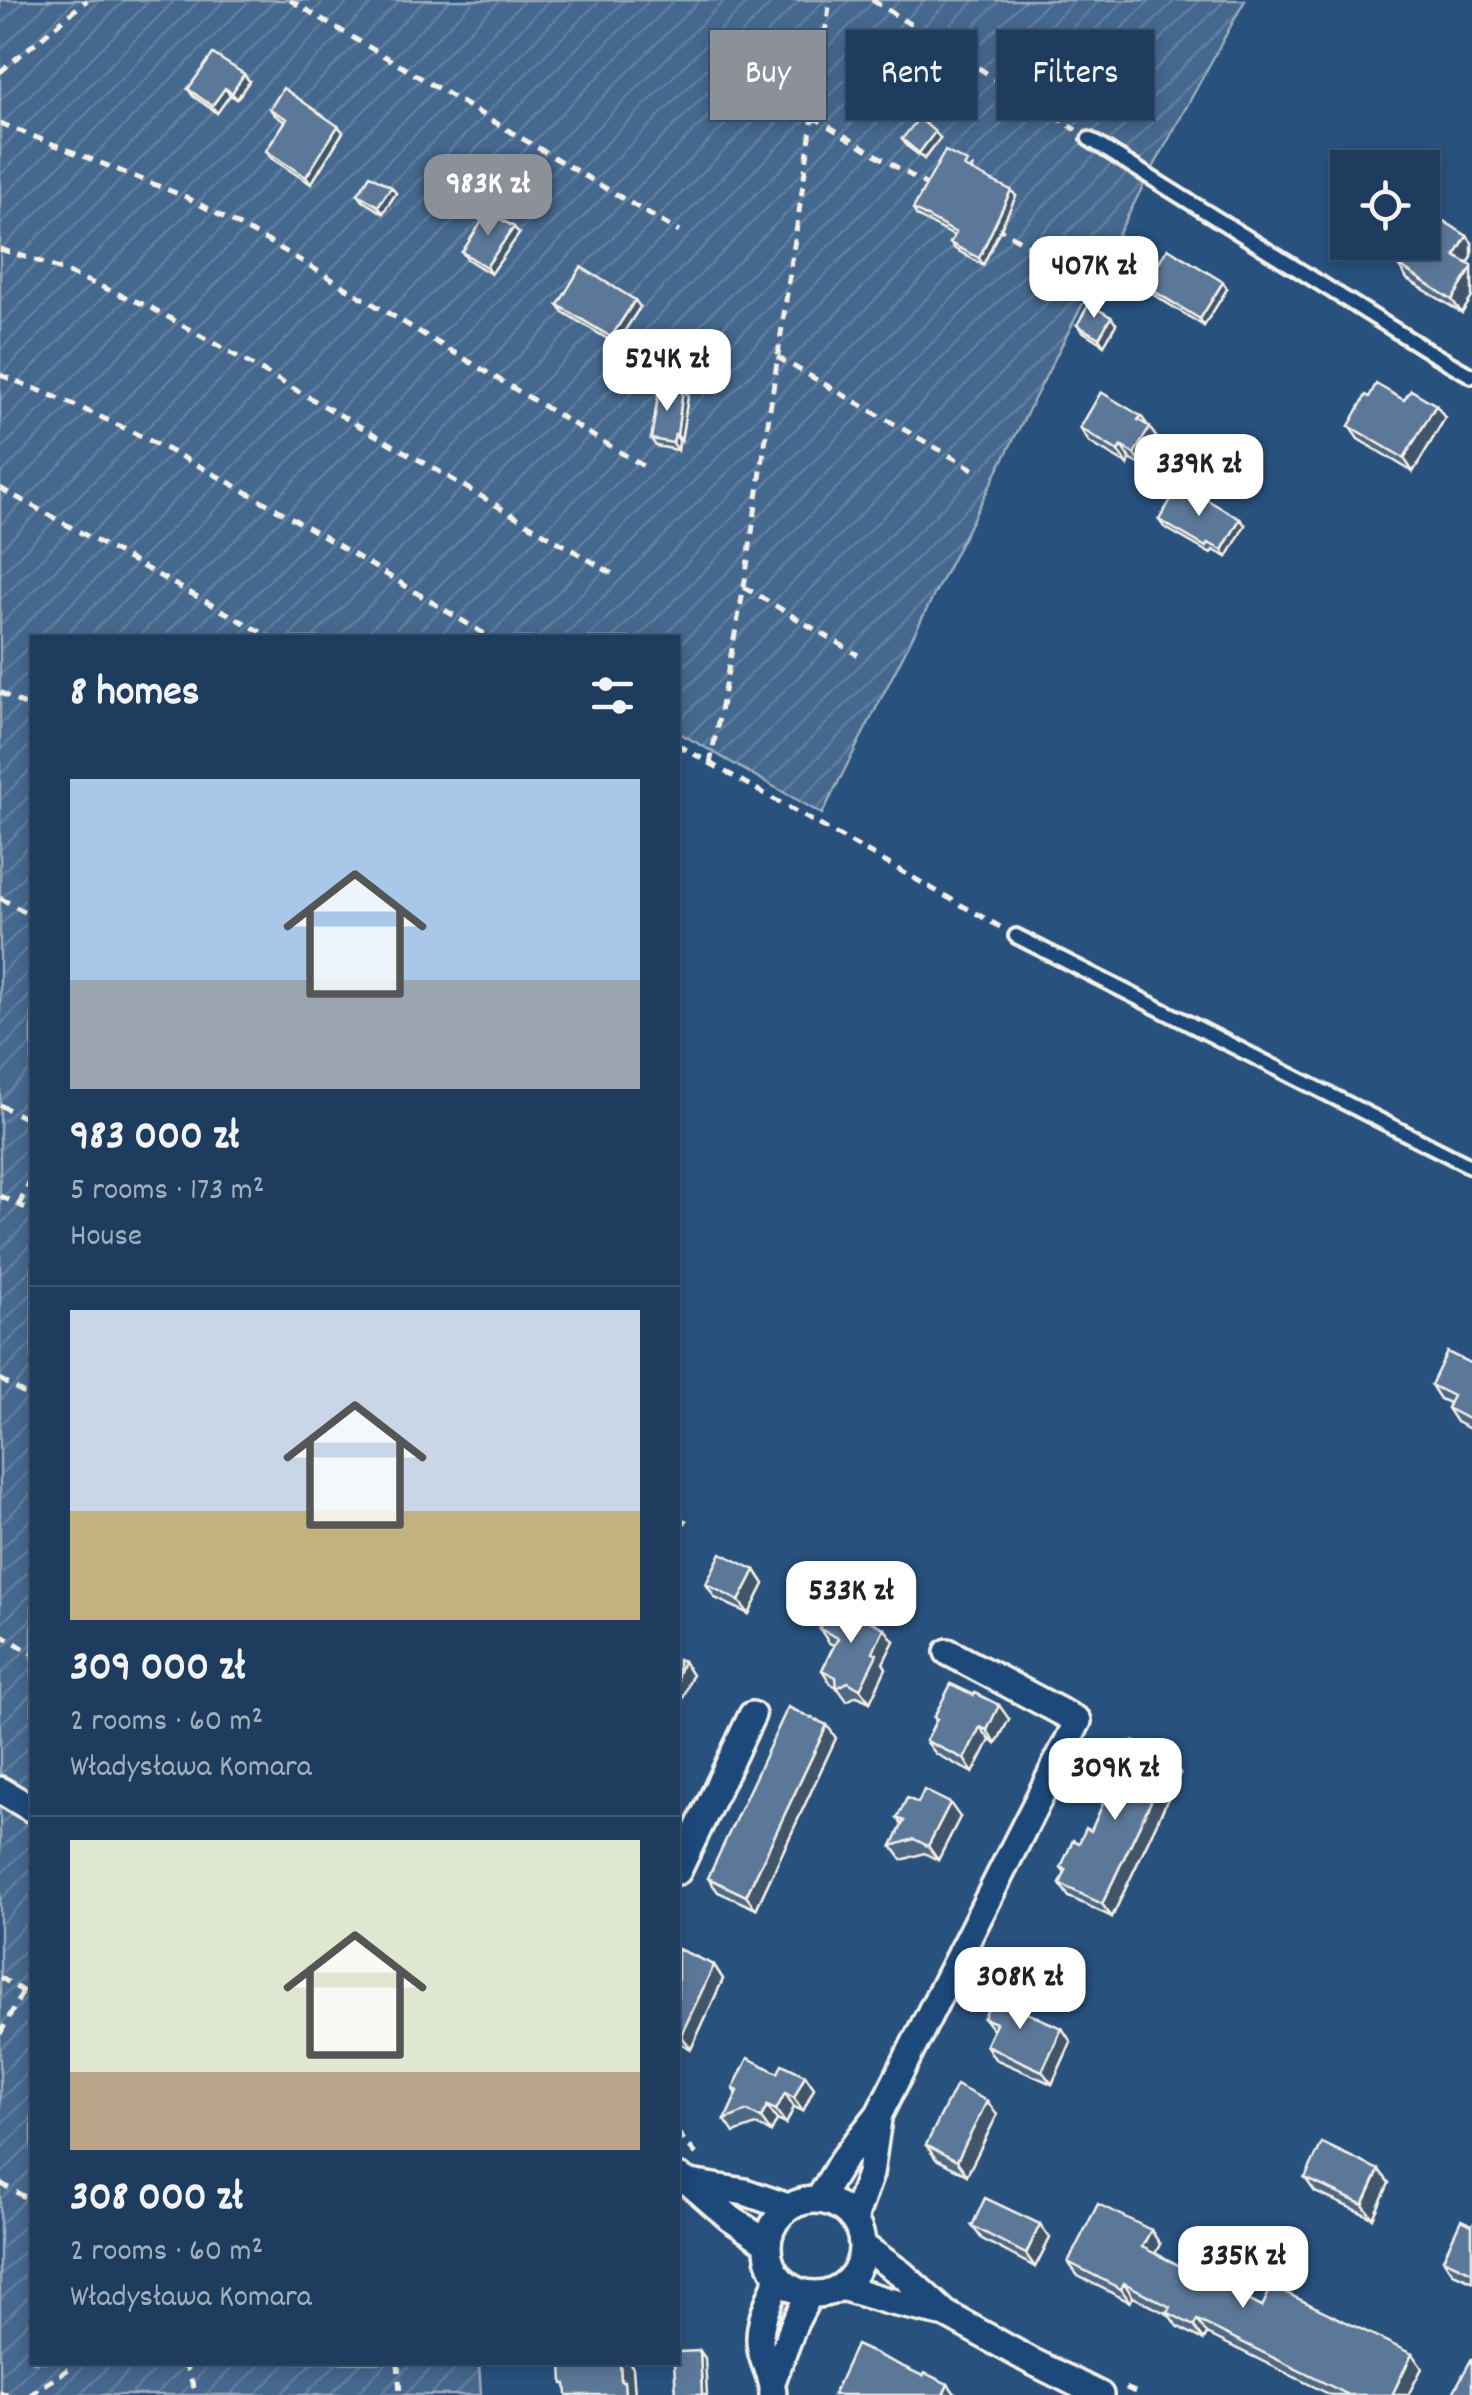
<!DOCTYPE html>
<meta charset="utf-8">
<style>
:root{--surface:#1e3d5e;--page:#2b4867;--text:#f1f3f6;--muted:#a1aebc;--line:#3c5673;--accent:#8c9099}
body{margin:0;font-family:Dekko,sans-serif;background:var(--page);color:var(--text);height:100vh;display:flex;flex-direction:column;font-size:38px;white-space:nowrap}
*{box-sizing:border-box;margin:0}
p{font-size:32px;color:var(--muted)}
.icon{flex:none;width:55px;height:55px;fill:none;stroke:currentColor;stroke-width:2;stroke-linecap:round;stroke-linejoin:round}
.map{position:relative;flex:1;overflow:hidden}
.panel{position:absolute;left:30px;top:635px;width:650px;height:1730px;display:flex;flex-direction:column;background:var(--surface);border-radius:0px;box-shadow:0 5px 15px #0003,0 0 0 2px var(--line)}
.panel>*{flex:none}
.top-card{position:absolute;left:710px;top:30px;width:610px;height:90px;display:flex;gap:20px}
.tools{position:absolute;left:1330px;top:150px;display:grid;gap:20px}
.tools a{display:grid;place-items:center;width:110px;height:110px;border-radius:0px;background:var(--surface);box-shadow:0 5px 15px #0003,0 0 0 2px var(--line);font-size:50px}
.price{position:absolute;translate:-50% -85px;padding:0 22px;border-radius:20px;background:#fff;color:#222;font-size:32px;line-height:65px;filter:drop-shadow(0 2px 5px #0008)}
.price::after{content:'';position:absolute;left:50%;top:60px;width:30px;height:22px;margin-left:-15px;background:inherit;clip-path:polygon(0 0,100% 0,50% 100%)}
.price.on{background:var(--accent);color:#fff}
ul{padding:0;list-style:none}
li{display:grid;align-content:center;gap:20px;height:530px;padding:0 40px}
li+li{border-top:2px solid var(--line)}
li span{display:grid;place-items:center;height:310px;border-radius:0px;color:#555}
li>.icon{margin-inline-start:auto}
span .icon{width:180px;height:180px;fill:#fffc;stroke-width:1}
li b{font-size:42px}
h2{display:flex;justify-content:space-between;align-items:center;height:120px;padding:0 40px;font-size:42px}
.tag{padding:0 35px;border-radius:0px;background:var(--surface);box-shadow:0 5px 15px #0003,0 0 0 2px var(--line);font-size:35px;line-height:90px}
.tag.on{background:var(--accent);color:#fff}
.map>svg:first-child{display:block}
</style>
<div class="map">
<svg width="1472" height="2395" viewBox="0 0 1472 2395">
<defs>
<pattern id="garden-furrows" width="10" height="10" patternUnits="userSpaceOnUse" patternTransform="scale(2.5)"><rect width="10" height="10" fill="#45688e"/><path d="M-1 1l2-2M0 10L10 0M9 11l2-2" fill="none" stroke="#607e9e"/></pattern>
</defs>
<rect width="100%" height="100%" fill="#28517e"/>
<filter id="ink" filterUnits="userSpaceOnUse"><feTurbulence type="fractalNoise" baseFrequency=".01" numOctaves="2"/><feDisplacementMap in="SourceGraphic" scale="20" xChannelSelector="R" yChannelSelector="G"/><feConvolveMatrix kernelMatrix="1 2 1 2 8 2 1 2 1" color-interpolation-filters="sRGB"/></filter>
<g filter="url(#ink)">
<!-- garden -->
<path fill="url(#garden-furrows)" stroke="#9cacbb" stroke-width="2.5" d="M0 0H1245L1142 188 822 814 678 732V638H32V2362L479 2363 481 2395H0Z"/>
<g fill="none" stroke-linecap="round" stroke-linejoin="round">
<!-- service casing -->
<g stroke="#f4f1e8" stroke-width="20">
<path id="service" d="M1089 139 1430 352 1472 376
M1016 936 1472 1167"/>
</g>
<!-- minor casing -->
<g stroke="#f4f1e8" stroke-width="32">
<path id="minor" d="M0 1790 32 1809
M678 1871 752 1715
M678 2177 690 2183 730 2218 767 2243
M690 2183 745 2192 788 2207
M819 2199 842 2161 879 2114 1078 1721 948 1652
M768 2247a47 47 0 1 1 94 0a47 47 0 1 1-94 0Z
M854 2219 870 2174 878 2119
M863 2246 902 2274 946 2314 1029 2360 1100 2395
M841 2287 888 2301 941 2313
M773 2379 794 2324 809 2295
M773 2395C772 2373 764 2367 761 2349 756 2325 770 2300 778 2279"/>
</g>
<!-- path -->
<path stroke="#f4f1e8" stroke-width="5" stroke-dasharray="10 8" stroke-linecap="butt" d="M290 0 679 232
M872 0 1076 130
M0 72 87 0
M813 117 930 187
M0 123 186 197 273 244 645 467
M995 226 1085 280
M0 249 44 263 150 307 428 465 618 577
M777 357 973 469
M0 375C175 440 332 542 491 638
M0 488 272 638
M744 587 858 655
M0 692 32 709
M678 745 1002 928
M710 764 744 587 830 0
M0 898 32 916
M0 1105 32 1122
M0 1196 32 1211
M19 1205 32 1176
M0 1379 32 1399
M678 1518 688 1523
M0 1634 32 1653
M0 1977 32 1997
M0 2034 23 1991
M678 2133 696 2154
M0 2183 32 2201
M184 2362 197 2395
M398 2362 400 2395
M1126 2388 1142 2395
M0 2392 7 2395
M30 2395 79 2362"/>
<!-- service -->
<use href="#service" stroke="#1f4a7a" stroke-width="12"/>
<!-- minor -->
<use href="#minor" stroke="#1f4a7a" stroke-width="25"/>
</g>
<!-- wall -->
<path fill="#4e6784" stroke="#f4f1e8" stroke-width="2.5" d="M249 81 237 99 230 95 217 113 193 96 188 89Z
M270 109 338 126 343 132 311 184 271 158 266 151 285 122 275 115Z
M940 138 924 159 907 146 902 139Z
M972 168 971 171 1016 196 983 265 955 249 950 243 954 236 917 216 913 209Z
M391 187 396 193 383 213 363 201 358 194Z
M519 234 491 274 467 259 462 252Z
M1472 243V257L1468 264 1472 266V297L1462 313 1407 279 1398 265Z
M1144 285 1227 289 1204 326 1149 292Z
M558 305 640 307 616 344 563 312Z
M1116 324 1104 345 1082 331 1077 325Z
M688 396 681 441H679L678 450 656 446 651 439Z
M1369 397 1404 400 1445 418 1413 472 1358 439 1349 426Z
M1148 426 1159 441 1144 467 1130 459 1128 465 1089 442 1080 428Z
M1159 520 1245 525 1227 557 1213 550 1211 554 1164 527Z
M1472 1364V1430L1456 1422 1447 1408 1449 1403 1440 1399 1431 1385Z
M755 1570 764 1584 749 1614 715 1598 706 1584Z
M820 1629 894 1641 883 1663 886 1668 870 1702 857 1696 847 1701 837 1687 831 1684 822 1670 834 1645 829 1643Z
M934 1717 1009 1719 996 1744 990 1740 973 1773 936 1754 926 1741 936 1720Z
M836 1738 756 1909 718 1892 708 1878Z
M1126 1757 1171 1759 1180 1773 1112 1917 1069 1897 1060 1884 1065 1873 1061 1867 1079 1843 1091 1831 1111 1786 1107 1781Z
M918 1803 960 1817 938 1860 924 1853 902 1860 892 1846 902 1825 897 1818Z
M678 1949 714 1965 723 1979 691 2049 678 2042Z
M1038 2017 1071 2042 1052 2084 995 2059 986 2045 993 2030 984 2018Z
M778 2073 805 2075 814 2088 803 2111 794 2107 786 2124 777 2120 771 2132 756 2125 734 2133 725 2120 737 2094 733 2088Z
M987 2101 997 2115 967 2175 936 2159 926 2145Z
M1379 2170 1389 2183 1373 2218 1315 2192 1305 2178Z
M1472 2225V2281L1453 2273 1443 2259Z
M972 2226 1050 2238 1035 2267 982 2239Z
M1160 2244 1155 2253 1262 2307 1422 2368 1408 2395H1331L1207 2334 1204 2340 1177 2326 1169 2315 1133 2297 1130 2302 1078 2276 1068 2262Z"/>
<!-- shaded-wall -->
<path fill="#40546b" stroke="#f4f1e8" stroke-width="2.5" d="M244 74 249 81 237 99 232 93Z
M225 88 230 95 217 113 212 106Z
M338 126 343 132 311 184 306 177Z
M935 132 940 138 924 159 919 153Z
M391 187 396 193 383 213 378 206Z
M1011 190 1016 196 983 265 979 258Z
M514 227 519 234 491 274 486 267Z
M1467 236 1472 243V257L1464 269 1455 256Z
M1472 268V297L1462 313 1452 300Z
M1223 282 1227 289 1204 326 1200 319Z
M635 300 640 307 616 344 611 337Z
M1111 317 1116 324 1104 345 1099 338Z
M683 389 688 396 681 441 677 435Z
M1436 405 1445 418 1413 472 1404 458Z
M1141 416 1159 441 1144 467 1134 454 1138 420Z
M675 434 679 441 678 450 673 443Z
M1121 446 1130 459 1128 465 1118 451Z
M1240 519 1245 525 1227 557 1222 550Z
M755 1570 764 1584 749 1614 739 1601Z
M884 1628 894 1641 883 1663 886 1668 870 1702 860 1689 873 1652Z
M683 1661 692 1675 678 1712V1674Z
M999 1705 1009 1719 996 1744 987 1730Z
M827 1725 836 1738 756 1909 746 1896Z
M980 1727 990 1740 973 1773 964 1759Z
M1171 1759 1180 1773 1112 1917 1102 1904Z
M950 1803 960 1817 938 1860 928 1846Z
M714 1965 723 1979 691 2049 681 2035Z
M1062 2028 1071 2042 1052 2084 1042 2071Z
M805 2075 814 2088 803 2111 794 2098Z
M785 2093 794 2107 786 2124 776 2110Z
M987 2101 997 2115 967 2175 957 2161Z
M767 2106 777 2120 771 2132 761 2118Z
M1379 2170 1389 2183 1373 2218 1363 2205Z
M1040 2224 1050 2238 1035 2267 1026 2254Z
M1151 2230 1160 2244 1152 2260 1142 2247Z
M1124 2283 1133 2297 1130 2302 1121 2289Z
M1197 2320 1207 2334 1204 2340 1194 2326Z
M700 2351 705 2358 707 2395H702Z
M1412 2354 1422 2368 1408 2395H1392Z
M620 2362H629L633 2368 635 2395H625L621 2381Z
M948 2384 956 2395H943Z"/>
<!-- building -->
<path fill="#5b7899" stroke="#f4f1e8" stroke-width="2.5" d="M213 54 244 74 232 93 225 88 212 106 188 89Z
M283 88 338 126 306 177 266 151 287 119 270 109Z
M919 118 935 132 919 153 902 139Z
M945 151 967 162 964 167 1011 190 979 258 950 243 956 233 913 209Z
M370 175 391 187 378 206 358 194Z
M488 212 514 227 486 267 462 252Z
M1431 213 1467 236 1455 256 1472 266V268L1452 300 1398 265 1412 242H1422V227Z
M1168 248 1223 282 1200 319 1144 285Z
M581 267 635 300 611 337 558 305Z
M1089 304 1111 317 1099 338 1077 325Z
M660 384 683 389 677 435 675 434 673 443 651 439Z
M1376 384 1404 400 1411 390 1436 405 1404 458 1349 426 1366 395 1369 397Z
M1101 392 1141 416 1138 420 1150 427 1134 454 1121 446 1118 451 1080 428Z
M1180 484 1240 519 1222 550 1208 543 1206 547 1159 520Z
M1447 1352 1472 1364V1421L1447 1408 1453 1396 1431 1385Z
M721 1553 755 1570 739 1601 706 1584Z
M833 1603 884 1628 873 1652 877 1654 860 1689 848 1682 837 1688 836 1677 822 1670 838 1638 820 1629Z
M678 1659 683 1661 678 1674Z
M951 1684 974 1695 975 1693 999 1705 987 1730 980 1727 964 1759 926 1741 937 1719 934 1717Z
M788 1707 827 1725 746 1896 708 1878Z
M1133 1741 1171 1759 1102 1904 1060 1884 1066 1870 1061 1867 1073 1840 1079 1843 1086 1828 1091 1831 1112 1783 1107 1781 1120 1754 1126 1757Z
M924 1790 950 1803 928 1846 914 1839 892 1846 904 1821 897 1818 907 1798 918 1803Z
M678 1949 714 1965 681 2035 678 2033Z
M996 1991 1030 2006 1027 2013 1062 2028 1042 2071 986 2045 996 2023 984 2018Z
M748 2058 778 2073 782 2064 805 2075 794 2098 785 2093 776 2110 767 2106 761 2118 747 2111 725 2120 738 2091 733 2088Z
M956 2085 987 2101 957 2161 926 2145Z
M1322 2143 1379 2170 1363 2205 1305 2178Z
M985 2198 1040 2224 1026 2254 972 2226Z
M1098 2204 1151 2230 1142 2247 1262 2307 1272 2286 1412 2354 1392 2395H1349L1197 2320 1194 2326 1167 2312 1170 2307 1124 2283 1121 2289 1068 2262Z
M1461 2220 1472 2225V2272L1443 2259Z
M856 2345 923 2376 925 2373 948 2384 943 2395H833Z
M700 2351 702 2395H676L674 2362H678V2352Z
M1472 2358V2395H1452Z
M562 2362H620L621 2381H624L625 2395H567L566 2384H563Z"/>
</g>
</svg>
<div class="tools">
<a><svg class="icon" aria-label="locate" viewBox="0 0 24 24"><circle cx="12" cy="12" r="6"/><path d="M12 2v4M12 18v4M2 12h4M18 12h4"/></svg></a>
</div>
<b class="price on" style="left:488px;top:239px">983K zł</b>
<b class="price" style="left:1094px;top:321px">407K zł</b>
<b class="price" style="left:667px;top:414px">524K zł</b>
<b class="price" style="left:1199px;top:519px">339K zł</b>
<b class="price" style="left:851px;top:1646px">533K zł</b>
<b class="price" style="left:1115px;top:1823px">309K zł</b>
<b class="price" style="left:1020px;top:2032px">308K zł</b>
<b class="price" style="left:1243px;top:2311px">335K zł</b>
<div class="top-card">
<a class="tag on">Buy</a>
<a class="tag">Rent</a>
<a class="tag">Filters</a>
</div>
<section class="panel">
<h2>8 homes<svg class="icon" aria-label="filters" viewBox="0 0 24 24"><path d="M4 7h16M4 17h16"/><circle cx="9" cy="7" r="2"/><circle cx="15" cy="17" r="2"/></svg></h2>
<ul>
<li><span style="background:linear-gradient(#a9c7e8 65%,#9aa5b1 0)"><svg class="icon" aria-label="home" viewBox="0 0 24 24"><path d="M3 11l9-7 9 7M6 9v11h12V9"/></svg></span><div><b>983 000 zł</b><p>5 rooms · 173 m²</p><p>House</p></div></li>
<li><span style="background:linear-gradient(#c9d6e8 65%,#c2b280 0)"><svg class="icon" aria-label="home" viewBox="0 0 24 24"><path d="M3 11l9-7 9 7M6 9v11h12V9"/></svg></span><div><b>309 000 zł</b><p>2 rooms · 60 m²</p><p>Władysława Komara</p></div></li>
<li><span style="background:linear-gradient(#dfe7d0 75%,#b9a48a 0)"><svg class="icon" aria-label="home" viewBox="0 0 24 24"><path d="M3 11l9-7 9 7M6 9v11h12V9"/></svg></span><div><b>308 000 zł</b><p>2 rooms · 60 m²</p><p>Władysława Komara</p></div></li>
</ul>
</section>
</div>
